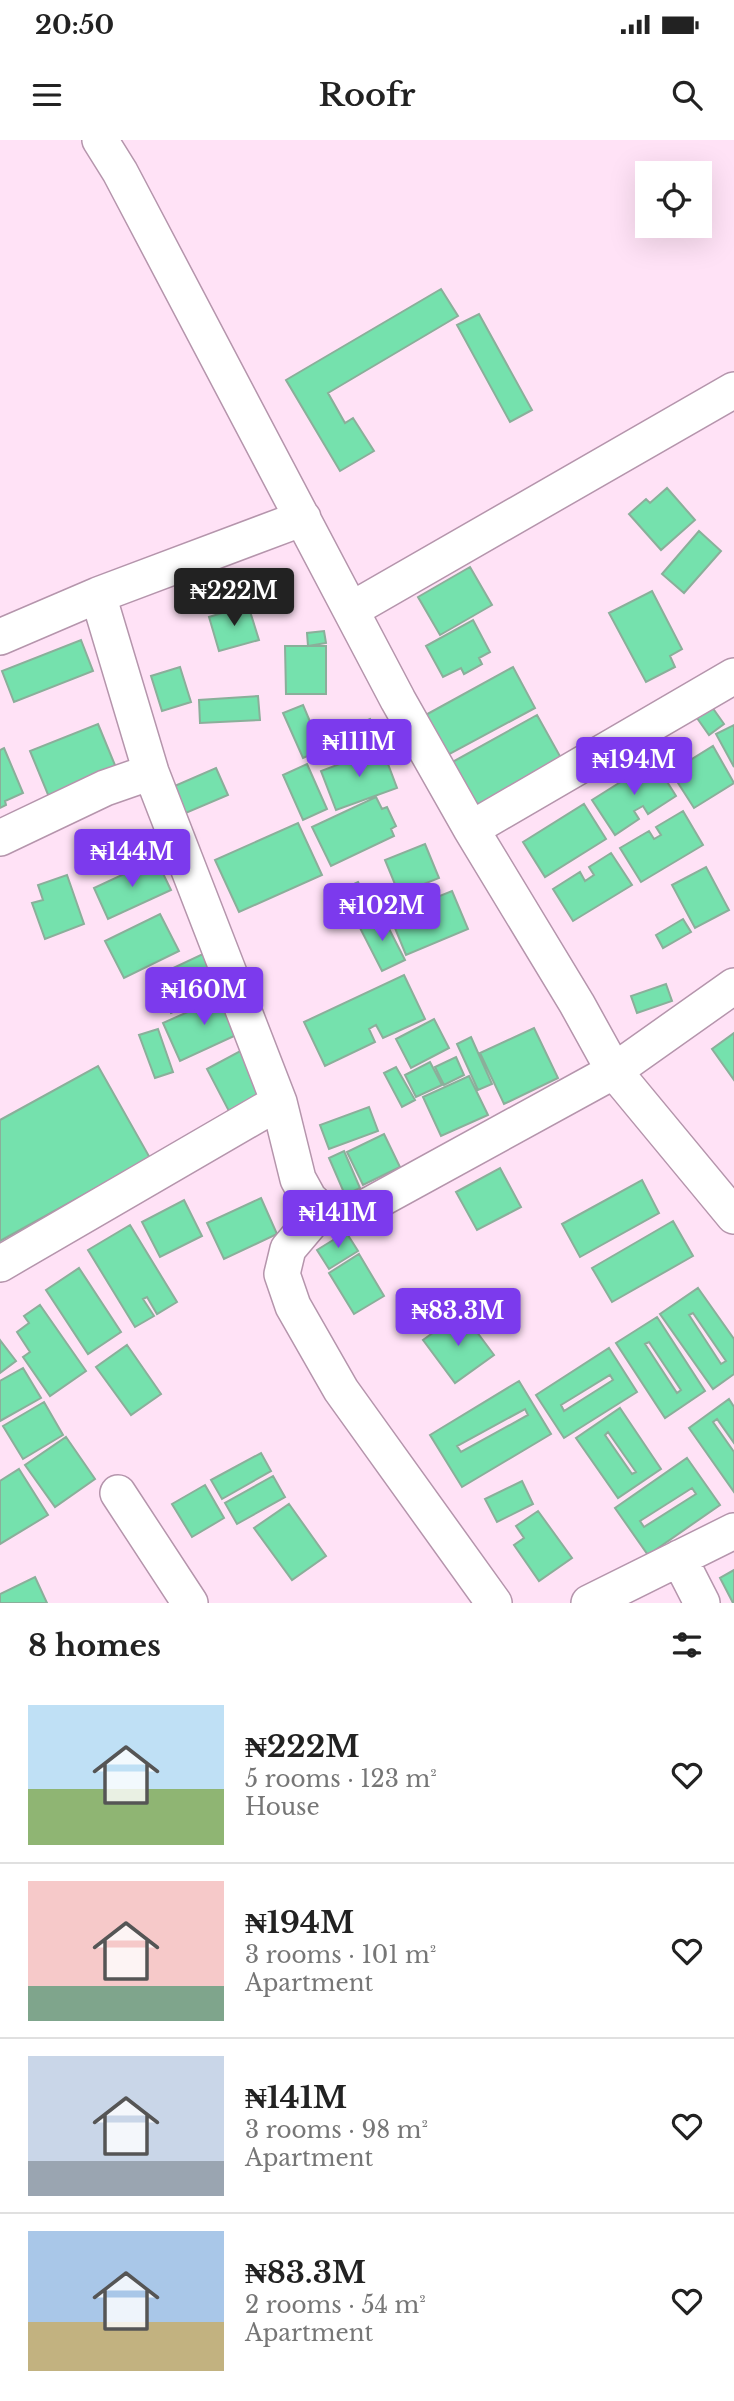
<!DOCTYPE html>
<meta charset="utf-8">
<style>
:root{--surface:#fff;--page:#f2f2f2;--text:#222;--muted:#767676;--line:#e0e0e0;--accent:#7c3aed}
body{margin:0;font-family:"Libre Baskerville",serif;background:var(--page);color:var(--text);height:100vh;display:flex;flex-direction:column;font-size:26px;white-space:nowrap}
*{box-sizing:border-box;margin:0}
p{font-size:23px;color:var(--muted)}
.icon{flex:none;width:38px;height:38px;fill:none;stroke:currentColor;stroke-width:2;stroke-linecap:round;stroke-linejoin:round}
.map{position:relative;height:1463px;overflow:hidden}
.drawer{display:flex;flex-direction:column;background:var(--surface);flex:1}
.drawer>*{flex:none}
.controls{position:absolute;left:635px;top:21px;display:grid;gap:14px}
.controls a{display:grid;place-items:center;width:77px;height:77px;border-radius:0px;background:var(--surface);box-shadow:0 7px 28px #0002;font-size:35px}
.price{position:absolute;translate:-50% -60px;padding:0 16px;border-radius:7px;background:var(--accent);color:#fff;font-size:23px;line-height:46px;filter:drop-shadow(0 2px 4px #0008)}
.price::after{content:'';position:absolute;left:50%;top:42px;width:21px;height:16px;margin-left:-10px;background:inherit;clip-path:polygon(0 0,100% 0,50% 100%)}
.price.active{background:#222;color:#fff}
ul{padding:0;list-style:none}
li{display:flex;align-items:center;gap:21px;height:175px;padding:0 28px}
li+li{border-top:2px solid var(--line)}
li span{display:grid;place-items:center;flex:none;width:196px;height:140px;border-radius:0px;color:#555}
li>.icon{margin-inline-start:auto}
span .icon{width:84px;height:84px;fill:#fffc;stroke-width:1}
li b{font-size:30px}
h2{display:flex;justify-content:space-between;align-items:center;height:84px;padding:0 28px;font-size:30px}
.status{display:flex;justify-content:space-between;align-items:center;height:49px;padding:0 35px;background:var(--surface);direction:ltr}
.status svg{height:19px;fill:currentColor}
header{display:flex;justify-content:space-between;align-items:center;height:91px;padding:0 28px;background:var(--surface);font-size:32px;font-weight:600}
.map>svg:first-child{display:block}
</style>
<div class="status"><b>20:50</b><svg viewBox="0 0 49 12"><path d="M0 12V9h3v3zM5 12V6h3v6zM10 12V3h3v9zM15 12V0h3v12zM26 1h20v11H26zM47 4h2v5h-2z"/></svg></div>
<header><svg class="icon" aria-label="menu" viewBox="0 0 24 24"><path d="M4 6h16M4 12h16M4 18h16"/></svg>Roofr<svg class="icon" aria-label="search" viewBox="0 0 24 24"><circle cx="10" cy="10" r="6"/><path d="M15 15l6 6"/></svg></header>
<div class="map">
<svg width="734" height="1463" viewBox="0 0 734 1463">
<rect width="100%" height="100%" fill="#ffe2f6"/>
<!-- building -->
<path fill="#75e1ad" stroke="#8aaf9a" stroke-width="2" fill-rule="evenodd" d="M441 149 458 176 328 253 345 283 353 278 374 311 340 331 286 240Z
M479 174 532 270 510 282 457 185Z
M667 348 695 380 661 410 629 374 646 359 650 363Z
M699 391 721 411 684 453 662 434Z
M470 427 492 465 440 495 418 457Z
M652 451 682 509 670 516 675 527 646 542 609 473Z
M248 465 259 500 219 511 209 477Z
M473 480 490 512 479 518 482 524 464 534 461 528 443 537 426 506Z
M324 491 326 503 308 506 307 493Z
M81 500 93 531 14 562 2 531Z
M285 506H326V554H286Z
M180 527 191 562 162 571 151 536Z
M513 527 535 568 444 617 422 577Z
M258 556 260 580 200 583 199 560Z
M303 565 322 610 303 618 283 573Z
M712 567 724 584 709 595 697 578Z
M537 575 561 618 474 667 449 624Z
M370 579 375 590 361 596 356 585Z
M98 584 117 630 49 657 30 611Z
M734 585V627L716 594Z
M713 606 734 643 694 668 671 632Z
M4 608 23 653 5 661 6 665 0 668V610Z
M382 608 397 648 336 670 321 631Z
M654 621 676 656 648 674 643 666 634 671 639 679 615 695 592 660Z
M307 624 327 669 303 680 283 635Z
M216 628 228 655 181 675 170 648Z
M376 657 382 669 387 667 396 686 391 689 394 696 331 726 312 687Z
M584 664 606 699 545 737 523 702Z
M683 671 703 705 641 742 620 708 649 691 654 699 661 695 656 687Z
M298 683 322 735 239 772 215 720Z
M425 704 439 738 399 754 385 720Z
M611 713 632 745 573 781 553 749 580 732 585 741 594 735 589 727Z
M156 719 171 750 108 779 94 748Z
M706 727 729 770 695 788 672 745Z
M67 735 84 784 45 799 32 763 43 760 38 745Z
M358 742 374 775 357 782 341 750Z
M452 751 468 789 406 815 390 776Z
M160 774 179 811 124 838 105 801Z
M382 775 405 820 382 831 359 786Z
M683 779 691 792 663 808 656 795Z
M205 813 222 850 171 873 154 837Z
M404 835 425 879 383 898 376 885 369 889 375 902 325 926 304 882Z
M666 844 672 861 637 873 631 856Z
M228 854 245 891 180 921 163 883Z
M434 879 449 908 411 928 396 899Z
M534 888 558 938 504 964 480 913Z
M158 889 173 932 155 938 139 895Z
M734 893V940L712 909Z
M471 897 492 944 478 950 457 904Z
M244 909 268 955 231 975 207 929Z
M456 917 464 935 444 945 435 927Z
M430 922 442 945 416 957 405 935Z
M98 926 150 1018 0 1101V980Z
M396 927 415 960 402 967 384 933Z
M469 936 488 975 441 996 423 957Z
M369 967 378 991 329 1009 320 985Z
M384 994 400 1027 363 1045 347 1012Z
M344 1011 360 1048 345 1055 329 1018Z
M500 1028 521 1067 477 1090 456 1052Z
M642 1040 659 1073 580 1117 562 1084Z
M261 1058 277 1094 224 1119 207 1083Z
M184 1060 202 1096 160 1117 142 1082Z
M673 1081 693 1116 612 1162 592 1128Z
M130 1085 177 1162 157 1174 147 1157 143 1159 154 1176 135 1187 88 1110Z
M346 1092 358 1111 329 1129 317 1110Z
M359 1114 384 1156 354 1174 329 1133Z
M79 1128 121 1192 88 1214 46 1150Z
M698 1148 734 1199V1234L713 1249 660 1174ZM693 1173 726 1221 721 1224 689 1175Z
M40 1165 86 1231 50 1256 23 1217 30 1212 17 1192 29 1183 24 1176Z
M462 1172 494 1215 455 1243 423 1200Z
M657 1177 705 1251 665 1278 616 1203ZM649 1202 681 1250 677 1253 645 1204Z
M0 1200 16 1221 0 1233Z
M127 1205 161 1254 131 1275 96 1227Z
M609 1208 637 1252 564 1298 536 1255ZM610 1235 613 1240 564 1271 561 1265Z
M23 1228 41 1258 0 1281V1241Z
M519 1241 551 1294 462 1347 430 1295ZM525 1269 528 1275 461 1312 457 1306Z
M729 1259 734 1267V1303L717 1279 713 1282 734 1312V1352L689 1288Z
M44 1262 63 1295 23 1319 3 1286Z
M620 1268 661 1329 618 1358 576 1298ZM608 1292 636 1332 632 1334 605 1295Z
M66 1297 95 1339 55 1367 25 1325Z
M261 1313 271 1331 222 1359 211 1340Z
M687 1318 720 1365 648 1415 615 1368ZM692 1348 696 1354 644 1387 640 1381Z
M19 1329 48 1375 0 1404V1341Z
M273 1336 285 1357 237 1384 225 1363Z
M522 1341 533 1364 497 1382 485 1359Z
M205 1345 224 1378 192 1397 172 1364Z
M289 1364 326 1416 292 1440 254 1388Z
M538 1371 572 1418 539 1441 514 1405 524 1398 516 1386Z
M734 1430V1463H733L720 1438Z
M35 1437 47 1463H0V1454Z"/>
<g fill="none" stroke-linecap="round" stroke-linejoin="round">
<!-- minor casing -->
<g stroke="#b595ac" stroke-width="38">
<path id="minor" d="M100 0 120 32 398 560 471 689 577 864 614 931 734 1076
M98 455 151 632 279 962 298 1039 309 1059 321 1070 336 1075 355 1073 614 931 734 846
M351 470 734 250
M0 497 98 455 303 378
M471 689 734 536
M0 698 105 648 151 632
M321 1070 288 1109 282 1134 293 1166 341 1250 494 1463
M0 1124 279 962
M118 1353 190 1463
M679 1418 702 1463
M589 1463 734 1391"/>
</g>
<!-- minor -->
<use href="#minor" stroke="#fff" stroke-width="35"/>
</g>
</svg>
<div class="controls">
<a><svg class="icon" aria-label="locate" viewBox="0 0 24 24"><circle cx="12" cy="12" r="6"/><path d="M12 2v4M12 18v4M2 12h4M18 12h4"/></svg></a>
</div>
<b class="price active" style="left:234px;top:488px">₦222M</b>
<b class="price" style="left:359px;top:639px">₦111M</b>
<b class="price" style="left:634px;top:657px">₦194M</b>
<b class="price" style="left:132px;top:749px">₦144M</b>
<b class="price" style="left:382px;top:803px">₦102M</b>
<b class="price" style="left:204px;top:887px">₦160M</b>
<b class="price" style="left:338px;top:1110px">₦141M</b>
<b class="price" style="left:458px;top:1208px">₦83.3M</b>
</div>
<section class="drawer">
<h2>8 homes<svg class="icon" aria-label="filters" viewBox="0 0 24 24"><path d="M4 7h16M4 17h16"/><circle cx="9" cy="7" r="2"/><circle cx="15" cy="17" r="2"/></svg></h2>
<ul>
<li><span style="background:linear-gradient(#bfe0f5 60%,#8fb573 0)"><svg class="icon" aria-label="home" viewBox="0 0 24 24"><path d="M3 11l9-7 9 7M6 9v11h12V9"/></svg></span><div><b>₦222M</b><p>5 rooms · 123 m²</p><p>House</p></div><svg class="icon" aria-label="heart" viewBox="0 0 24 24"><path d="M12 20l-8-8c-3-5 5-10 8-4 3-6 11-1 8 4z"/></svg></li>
<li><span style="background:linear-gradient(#f6c9c9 75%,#7fa58c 0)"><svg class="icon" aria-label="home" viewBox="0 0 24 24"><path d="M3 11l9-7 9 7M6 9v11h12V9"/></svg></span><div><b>₦194M</b><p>3 rooms · 101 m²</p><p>Apartment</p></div><svg class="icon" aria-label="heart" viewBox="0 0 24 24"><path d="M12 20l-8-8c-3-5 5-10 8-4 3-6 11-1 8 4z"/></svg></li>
<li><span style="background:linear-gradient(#c9d6e8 75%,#9aa5b1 0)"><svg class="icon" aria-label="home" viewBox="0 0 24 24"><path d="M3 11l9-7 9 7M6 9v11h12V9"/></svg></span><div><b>₦141M</b><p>3 rooms · 98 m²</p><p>Apartment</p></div><svg class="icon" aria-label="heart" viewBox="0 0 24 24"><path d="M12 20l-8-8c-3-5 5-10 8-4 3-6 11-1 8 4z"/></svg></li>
<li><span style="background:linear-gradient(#a9c7e8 65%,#c2b280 0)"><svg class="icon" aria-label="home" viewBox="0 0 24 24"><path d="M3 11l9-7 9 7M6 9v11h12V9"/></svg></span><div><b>₦83.3M</b><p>2 rooms · 54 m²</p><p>Apartment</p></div><svg class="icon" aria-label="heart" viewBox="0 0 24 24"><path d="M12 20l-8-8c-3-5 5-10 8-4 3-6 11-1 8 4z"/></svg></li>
</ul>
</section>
